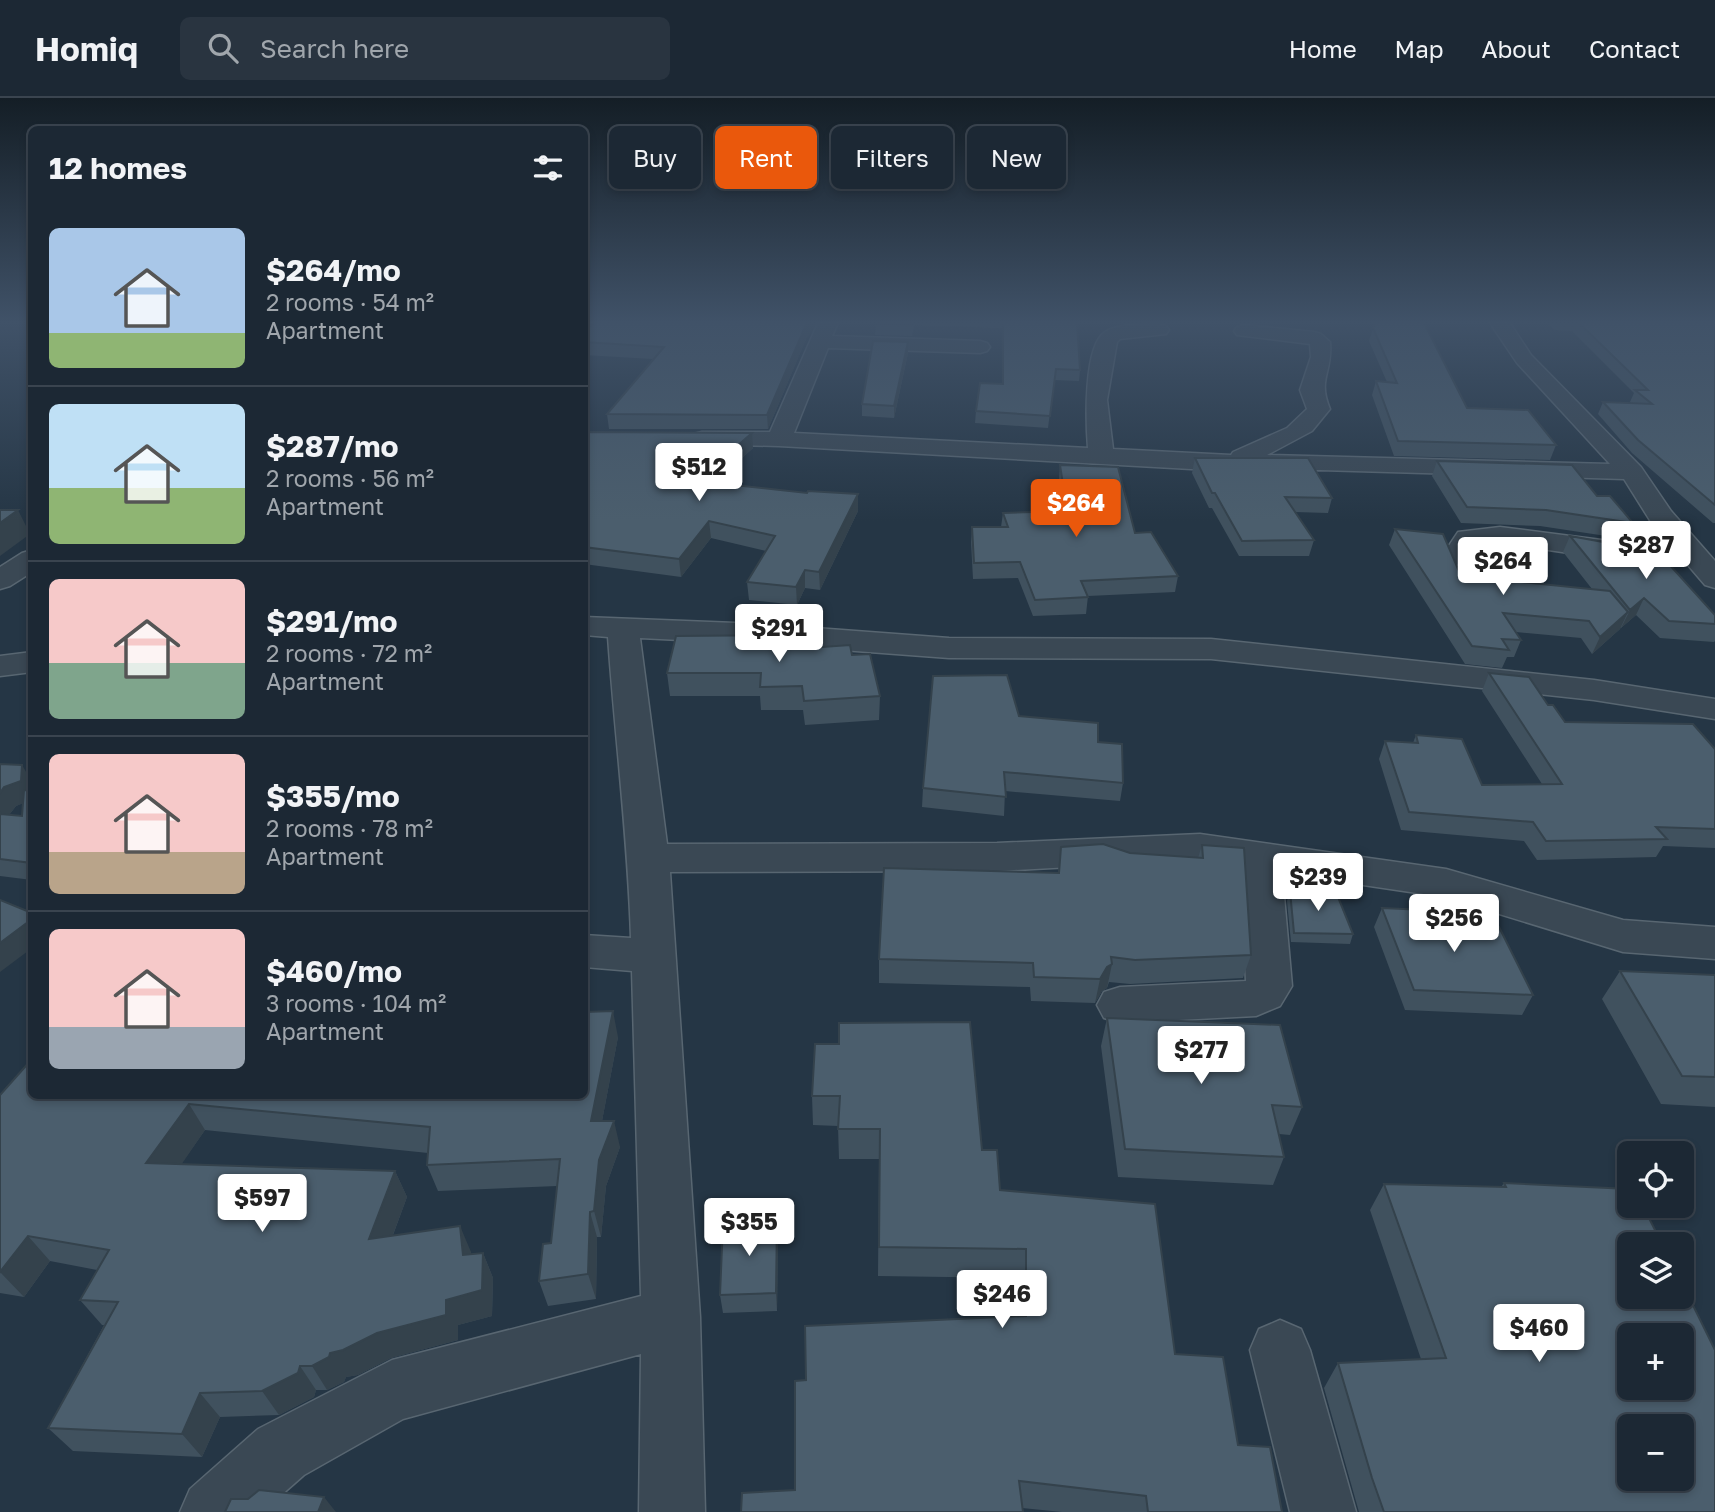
<!DOCTYPE html>
<meta charset="utf-8">
<style>
:root{--surface:#1c2834;--page:#293440;--text:#f1f3f6;--muted:#a0a6ac;--line:#3a444f;--accent:#ea580c}
body{margin:0;font-family:"Golos Text",sans-serif;background:var(--page);color:var(--text);height:100vh;display:flex;flex-direction:column;font-size:26px;white-space:nowrap}
*{box-sizing:border-box;margin:0}
p{font-size:23px;color:var(--muted)}
.icon{flex:none;width:38px;height:38px;fill:none;stroke:currentColor;stroke-width:2;stroke-linecap:round;stroke-linejoin:round}
.map{position:relative;flex:1;overflow:hidden}
.details{position:absolute;left:28px;top:28px;width:560px;height:973px;display:flex;flex-direction:column;background:var(--surface);border-radius:10px;box-shadow:0 4px 10px #0003,0 0 0 2px var(--line)}
.details>*{flex:none}
.banner{position:absolute;left:609px;top:28px;width:665px;height:63px;display:flex;gap:14px}
.controls{position:absolute;left:1617px;top:1043px;display:grid;gap:14px}
.controls a{display:grid;place-items:center;width:77px;height:77px;border-radius:10px;background:var(--surface);box-shadow:0 4px 10px #0003,0 0 0 2px var(--line);font-size:35px}
.price{position:absolute;translate:-50% -60px;padding:0 16px;border-radius:7px;background:#fff;color:#222;font-size:23px;line-height:46px;filter:drop-shadow(0 2px 4px #0008)}
.price::after{content:'';position:absolute;left:50%;top:42px;width:21px;height:16px;margin-left:-10px;background:inherit;clip-path:polygon(0 0,100% 0,50% 100%)}
.price.active{background:var(--accent);color:#fff}
ul{padding:0;list-style:none}
li{display:flex;align-items:center;gap:21px;height:175px;padding:0 21px}
li+li{border-top:2px solid var(--line)}
li span{display:grid;place-items:center;flex:none;width:196px;height:140px;border-radius:10px;color:#555}
li>.icon{margin-inline-start:auto}
span .icon{width:84px;height:84px;fill:#fffc;stroke-width:1}
li b{font-size:30px}
h2{display:flex;justify-content:space-between;align-items:center;height:84px;padding:0 21px;font-size:30px}
.pill{padding:0 24px;border-radius:10px;background:var(--surface);box-shadow:0 4px 10px #0003,0 0 0 2px var(--line);font-size:24px;line-height:63px}
.pill.active{background:var(--accent);color:#fff}
header{display:flex;align-items:center;gap:42px;box-sizing:border-box;height:98px;padding:0 35px;background:var(--surface);border-bottom:2px solid var(--line)}
header strong{font-size:33px}
nav{display:flex;gap:38px;margin-inline-start:auto;font-size:24px}
.search{width:490px;height:63px;background:var(--page);display:flex;align-items:center;gap:18px;box-sizing:border-box;padding:0 24px;border-radius:10px;color:var(--muted);font-size:26px}
.map>svg:first-child{display:block}
</style>
<header>
<strong>Homiq</strong>
<div class="search"><svg class="icon" aria-label="search" viewBox="0 0 24 24"><circle cx="10" cy="10" r="6"/><path d="M15 15l6 6"/></svg>Search here</div>
<nav><a>Home</a><a>Map</a><a>About</a><a>Contact</a></nav>
</header>
<div class="map">
<svg width="1715" height="1414" viewBox="0 0 1715 1414">
<rect width="100%" height="100%" fill="#253645"/>
<g fill="none" stroke-linecap="round" stroke-linejoin="round">
<!-- minor casing -->
<g stroke="#586671" stroke-width="3">
<path id="minor" d="M584 225H604L591 239 584 241Z
M818 225H838L832 238 980 243 987 245 990 249 987 253 980 255 828 250 794 335 1088 350C1086 326 1083 248 1105 234 1119 225 1143 227 1159 226L1166 228 1169 232 1166 236 1120 241 1117 244 1107 302 1113 351 1231 357 1233 354 1287 330 1307 311 1300 292 1311 259 1310 246 1237 237 1234 233 1237 229 1244 227 1314 234 1321 236 1330 244C1333 275 1317 280 1330 311L1312 333 1267 357 1610 366 1517 265 1490 225H1510L1531 257 1641 369 1671 413 1715 463V490L1705 487 1651 424 1624 381 1320 372 1227 373 779 348 693 346 690 341 693 336 702 334H770Z
M1500 429 1617 444 1627 447 1631 453 1627 459 1617 462 1500 445 1477 448 1466 464 1456 467 1446 464 1442 458 1458 434Z
M32 452V474L10 488 0 491V469L22 455Z
M584 519 761 526 949 540 1211 541 1594 582 1715 601V621L1594 602 1211 561 949 560 761 546 640 540 667 746 997 745 1200 736 1446 771 1623 822 1715 829V861L1623 854 1444 799 1282 775 1292 888 1280 908 1256 918 1120 925 1104 920 1097 907 1104 894 1120 889 1246 883 1240 769 1200 762 997 773 670 774 700 1219 705 1414H639L641 1256 403 1321 304 1377 262 1414H180L190 1391 258 1331 392 1262 641 1198 632 873 584 869V837L631 840C628 739 615 639 608 539L584 537Z
M32 554V574L0 578V558Z
M1280 1222 1301 1231 1310 1252 1356 1414H1290L1250 1252 1259 1231Z"/>
</g>
<!-- minor -->
<use href="#minor" fill="#3a4854" fill-rule="evenodd"/>
</g>
<!-- wall -->
<path fill="#40515e" fill-rule="evenodd" d="M876 225H1077L1080 272 1079 283 1054 282 1048 330 975 325 976 313 1002 286V230L914 227 912 238 875 237Z
M1375 225 1467 310 1556 347 1550 362 1394 358 1372 297 1376 283 1387 284 1369 243Z
M1547 225H1715V425H1713L1632 355 1598 316 1603 304 1631 305 1630 304 1634 295 1572 233 1555 232Z
M584 229 806 241 768 331H609L607 316 653 261 584 257Z
M908 244V255L894 320 862 318V306Z
M584 334 753 350 715 385 858 413 820 492 805 490 797 507 749 502 747 484 766 453 711 440 681 479 584 466Z
M1195 360 1332 400 1328 415 1295 414 1314 442 1309 458H1239L1212 410H1209L1192 375Z
M1437 363 1597 398 1633 425 1626 441 1540 428 1461 425 1432 378Z
M1060 367 1135 435 1178 478 1175 494 1088 498 1086 516 1033 518 1018 480 973 481 971 444 972 429H1001L1003 415 1063 413 1059 382Z
M1395 431 1461 478 1592 491 1563 454 1570 438 1715 517V543L1714 544 1660 540 1636 517 1621 530V529L1620 531 1592 556 1581 540 1516 534 1521 542 1514 559H1507L1502 570 1465 566 1389 447Z
M796 537 797 551 852 557 880 598 879 622 805 627 803 612H761L760 598H670L667 575Z
M1489 575 1548 607 1565 624 1715 651V750L1663 748 1656 759 1537 762 1524 743 1401 732 1379 661 1385 643 1413 645 1416 637 1482 687 1542 686 1482 593Z
M1019 618 1098 644 1123 685 1120 703 1005 693 1004 718 922 709 923 690Z
M0 666 32 684V782L0 778ZM23 705 22 718 9 717 16 708Z
M1202 747 1251 857 1243 880 1130 886 1109 884 1107 890 1102 893 1095 905 1031 903 1030 889 879 885V861L1058 775 1061 749 1198 760Z
M1290 793 1353 836 1350 846 1291 844 1287 803Z
M1382 810 1454 827 1533 897 1522 917 1405 912 1374 829Z
M1620 873 1715 877V1009L1661 1006 1602 901Z
M1107 920 1302 1009 1290 1037 1279 1036 1284 1059 1273 1087 1118 1079 1101 948Z
M618 939 602 1023 620 1049 606 1088 601 1139H597L596 1201 548 1208 539 1183 551 1145 557 1088 438 1093 427 1067 428 1055 205 1032 181 1066 395 1073 407 1099 393 1137 471 1154V1156L483 1155 493 1180 492 1218 458 1227V1242L391 1260 358 1277 346 1279 344 1284 327 1292H316L314 1299 279 1317 220 1319 202 1359 73 1353 48 1330 104 1227H102L80 1202 97 1172 50 1163 24 1199 0 1195V997Z
M815 946 982 1052 1000 1092 1175 1256 1238 1347 1282 1414H1062L1022 1410 795 1392 806 1282 1021 1218 1020 1180 878 1178 879 1061H839L838 1028 813 1027 812 998Z
M1504 1085 1715 1414H1359L1324 1290 1338 1265 1421 1261 1370 1112 1384 1086 1501 1089Z
M778 1141 777 1213 723 1215 720 1197Z"/>
<!-- shaded-wall -->
<path fill="#34424c" d="M808 225H817L806 241 768 331 767 317 805 229Z
M908 244V255L894 320V308Z
M752 335 753 350 698 400 697 383Z
M858 396V413L820 492 819 474Z
M18 412 30 436 0 458V425Z
M709 423 711 440 681 479 679 461Z
M805 472V490L797 507 796 489Z
M1644 500 1636 517 1621 530 1630 512Z
M1628 514 1620 531 1592 556 1600 539Z
M584 552 587 567 584 583Z
M22 667 32 684V702L16 708 5 722 0 714V695Z
M32 821V850L0 874V845Z
M1112 866 1107 890 1102 893 1095 905 1100 881 1107 869Z
M613 913 618 939 597 1049 591 1023Z
M189 1006 205 1032 164 1092 146 1065Z
M614 1023 620 1049 606 1088 601 1139 594 1113 599 1062Z
M395 1073 407 1099 382 1166 369 1141Z
M590 1114 597 1139 596 1201 588 1176Z
M777 1122 778 1141 777 1213 776 1195Z
M460 1128 471 1154 474 1182 463 1157Z
M28 1138 50 1163 24 1199 0 1174Z
M483 1155 493 1180 492 1218 458 1227V1242L391 1260 358 1277 346 1279 344 1284 327 1292 312 1268 330 1255 377 1235 446 1202Z
M300 1268 316 1292 314 1299 279 1317 262 1293Z
M200 1295 220 1319 202 1359 182 1336Z
M324 1399 336 1414H318Z"/>
<!-- building -->
<path fill="#4b5e6d" stroke="#34424c" stroke-width="2" fill-rule="evenodd" d="M594 225H808L805 229 767 317 607 316 664 249 584 244V230L591 228Z
M876 225H912V227L876 226Z
M1003 225H1077L1080 272 1056 271 1050 318 976 313 980 285 1003 286Z
M1375 225H1424L1467 310 1528 312 1556 347 1398 343 1376 283 1397 285 1373 230Z
M1579 225H1715V407L1638 342 1603 304 1652 306 1635 292H1648Z
M873 243 908 244 894 308 862 306Z
M584 334 752 335 697 383 807 395 808 393 858 396 819 474 805 472 796 489 747 484 775 438 709 423 679 461 584 449Z
M1195 360H1308L1332 400 1285 399 1314 442 1242 443 1215 395H1212Z
M1437 363 1572 367 1597 398H1610L1633 425 1546 412 1467 409Z
M1060 367 1118 369 1135 435 1151 434 1178 478 1081 483 1088 499 1035 502 1020 464 974 465 972 429H1008L1003 415 1067 413Z
M0 412H18L0 425Z
M1395 431 1443 436 1461 478 1610 493 1628 514 1600 539 1589 523 1503 515 1521 542 1502 541 1509 552 1472 548Z
M1570 438 1658 454 1715 517V526L1669 523 1644 500 1630 512Z
M796 537 795 551 850 547 852 557 870 556 880 598 804 603 802 588 760 589 761 575H667L676 538Z
M1489 575 1529 579 1548 607H1553L1565 624 1693 626 1715 651V731L1656 729 1667 741 1546 743 1533 724 1409 714 1385 643 1418 645 1416 637 1462 641 1482 687 1562 686Z
M1007 577 1019 618 1098 625V644L1122 646 1123 685 1004 674 1006 699 923 690 933 578Z
M0 666 22 667 21 683 4 689 0 695Z
M24 692 32 693V765L0 761V714L1 716 22 718Z
M1103 746 1130 755 1203 760 1202 747 1244 750 1251 857 1135 862 1111 859 1112 866 1107 869 1100 881 1034 879 1033 865 879 861 884 770 1059 775 1061 749Z
M1290 793 1336 794 1353 836 1294 835Z
M0 802 32 815V821L0 845Z
M1382 810 1447 813 1454 827 1499 829 1533 897 1414 892Z
M1620 873 1715 877V979L1682 978Z
M613 913 591 1023H614L599 1062 594 1113 590 1114 588 1176 539 1183 543 1146 551 1145 560 1061 427 1067 430 1029 189 1006 146 1065 395 1073 369 1141 460 1128 463 1157 483 1155 482 1192 446 1202V1217L377 1235 343 1252 330 1255 329 1259 312 1268H300L298 1275 262 1293 200 1295 182 1336 48 1330 118 1204 80 1202 109 1152 28 1138 0 1174V997L32 961V998H584V914Z
M1107 920 1280 927 1302 1009 1272 1007 1284 1059 1125 1051Z
M970 924 982 1052H997L1000 1092 1155 1106 1175 1256 1223 1259 1238 1347 1270 1349 1282 1414H1148L1146 1398 1019 1383 1023 1414H741L742 1395 795 1392V1283L806 1282 805 1228 1026 1218V1151L879 1149 880 1031H838L840 998H812L815 946H839V925Z
M1504 1085 1629 1091V1108H1643L1662 1146H1629V1199H1682V1185L1715 1252V1414H1384L1372 1380 1338 1265 1446 1260 1384 1086 1506 1089ZM1629 1237H1682V1290H1629ZM1629 1328H1682V1381H1629Z
M777 1122 776 1195 720 1197 723 1125Z
M259 1392 324 1399 318 1414H225L231 1401H248Z"/>
<!-- sky -->
<linearGradient id="sky" x2="0" y2="1"><stop stop-color="#141e26"/><stop offset="0.53" stop-color="#405268"/><stop offset="1" stop-color="#405268" stop-opacity="0"/></linearGradient>
<rect width="1715" height="423" fill="url(#sky)"/>
</svg>
<div class="controls">
<a><svg class="icon" aria-label="locate" viewBox="0 0 24 24"><circle cx="12" cy="12" r="6"/><path d="M12 2v4M12 18v4M2 12h4M18 12h4"/></svg></a>
<a><svg class="icon" aria-label="layers" viewBox="0 0 24 24"><path d="M12 4l9 5-9 5-9-5zM3 14l9 5 9-5"/></svg></a>
<a>+</a>
<a>−</a>
</div>
<b class="price" style="left:699px;top:405px">$512</b>
<b class="price active" style="left:1076px;top:441px">$264</b>
<b class="price" style="left:1646px;top:483px">$287</b>
<b class="price" style="left:1503px;top:499px">$264</b>
<b class="price" style="left:779px;top:566px">$291</b>
<b class="price" style="left:1318px;top:815px">$239</b>
<b class="price" style="left:1454px;top:856px">$256</b>
<b class="price" style="left:1201px;top:988px">$277</b>
<b class="price" style="left:262px;top:1136px">$597</b>
<b class="price" style="left:749px;top:1160px">$355</b>
<b class="price" style="left:1002px;top:1232px">$246</b>
<b class="price" style="left:1539px;top:1266px">$460</b>
<div class="banner">
<a class="pill">Buy</a>
<a class="pill active">Rent</a>
<a class="pill">Filters</a>
<a class="pill">New</a>
</div>
<section class="details">
<h2>12 homes<svg class="icon" aria-label="filters" viewBox="0 0 24 24"><path d="M4 7h16M4 17h16"/><circle cx="9" cy="7" r="2"/><circle cx="15" cy="17" r="2"/></svg></h2>
<ul>
<li><span style="background:linear-gradient(#a9c7e8 75%,#8fb573 0)"><svg class="icon" aria-label="home" viewBox="0 0 24 24"><path d="M3 11l9-7 9 7M6 9v11h12V9"/></svg></span><div><b>$264/mo</b><p>2 rooms · 54 m²</p><p>Apartment</p></div></li>
<li><span style="background:linear-gradient(#bfe0f5 60%,#8fb573 0)"><svg class="icon" aria-label="home" viewBox="0 0 24 24"><path d="M3 11l9-7 9 7M6 9v11h12V9"/></svg></span><div><b>$287/mo</b><p>2 rooms · 56 m²</p><p>Apartment</p></div></li>
<li><span style="background:linear-gradient(#f6c9c9 60%,#7fa58c 0)"><svg class="icon" aria-label="home" viewBox="0 0 24 24"><path d="M3 11l9-7 9 7M6 9v11h12V9"/></svg></span><div><b>$291/mo</b><p>2 rooms · 72 m²</p><p>Apartment</p></div></li>
<li><span style="background:linear-gradient(#f6c9c9 70%,#b9a48a 0)"><svg class="icon" aria-label="home" viewBox="0 0 24 24"><path d="M3 11l9-7 9 7M6 9v11h12V9"/></svg></span><div><b>$355/mo</b><p>2 rooms · 78 m²</p><p>Apartment</p></div></li>
<li><span style="background:linear-gradient(#f6c9c9 70%,#9aa5b1 0)"><svg class="icon" aria-label="home" viewBox="0 0 24 24"><path d="M3 11l9-7 9 7M6 9v11h12V9"/></svg></span><div><b>$460/mo</b><p>3 rooms · 104 m²</p><p>Apartment</p></div></li>
</ul>
</section>
</div>
